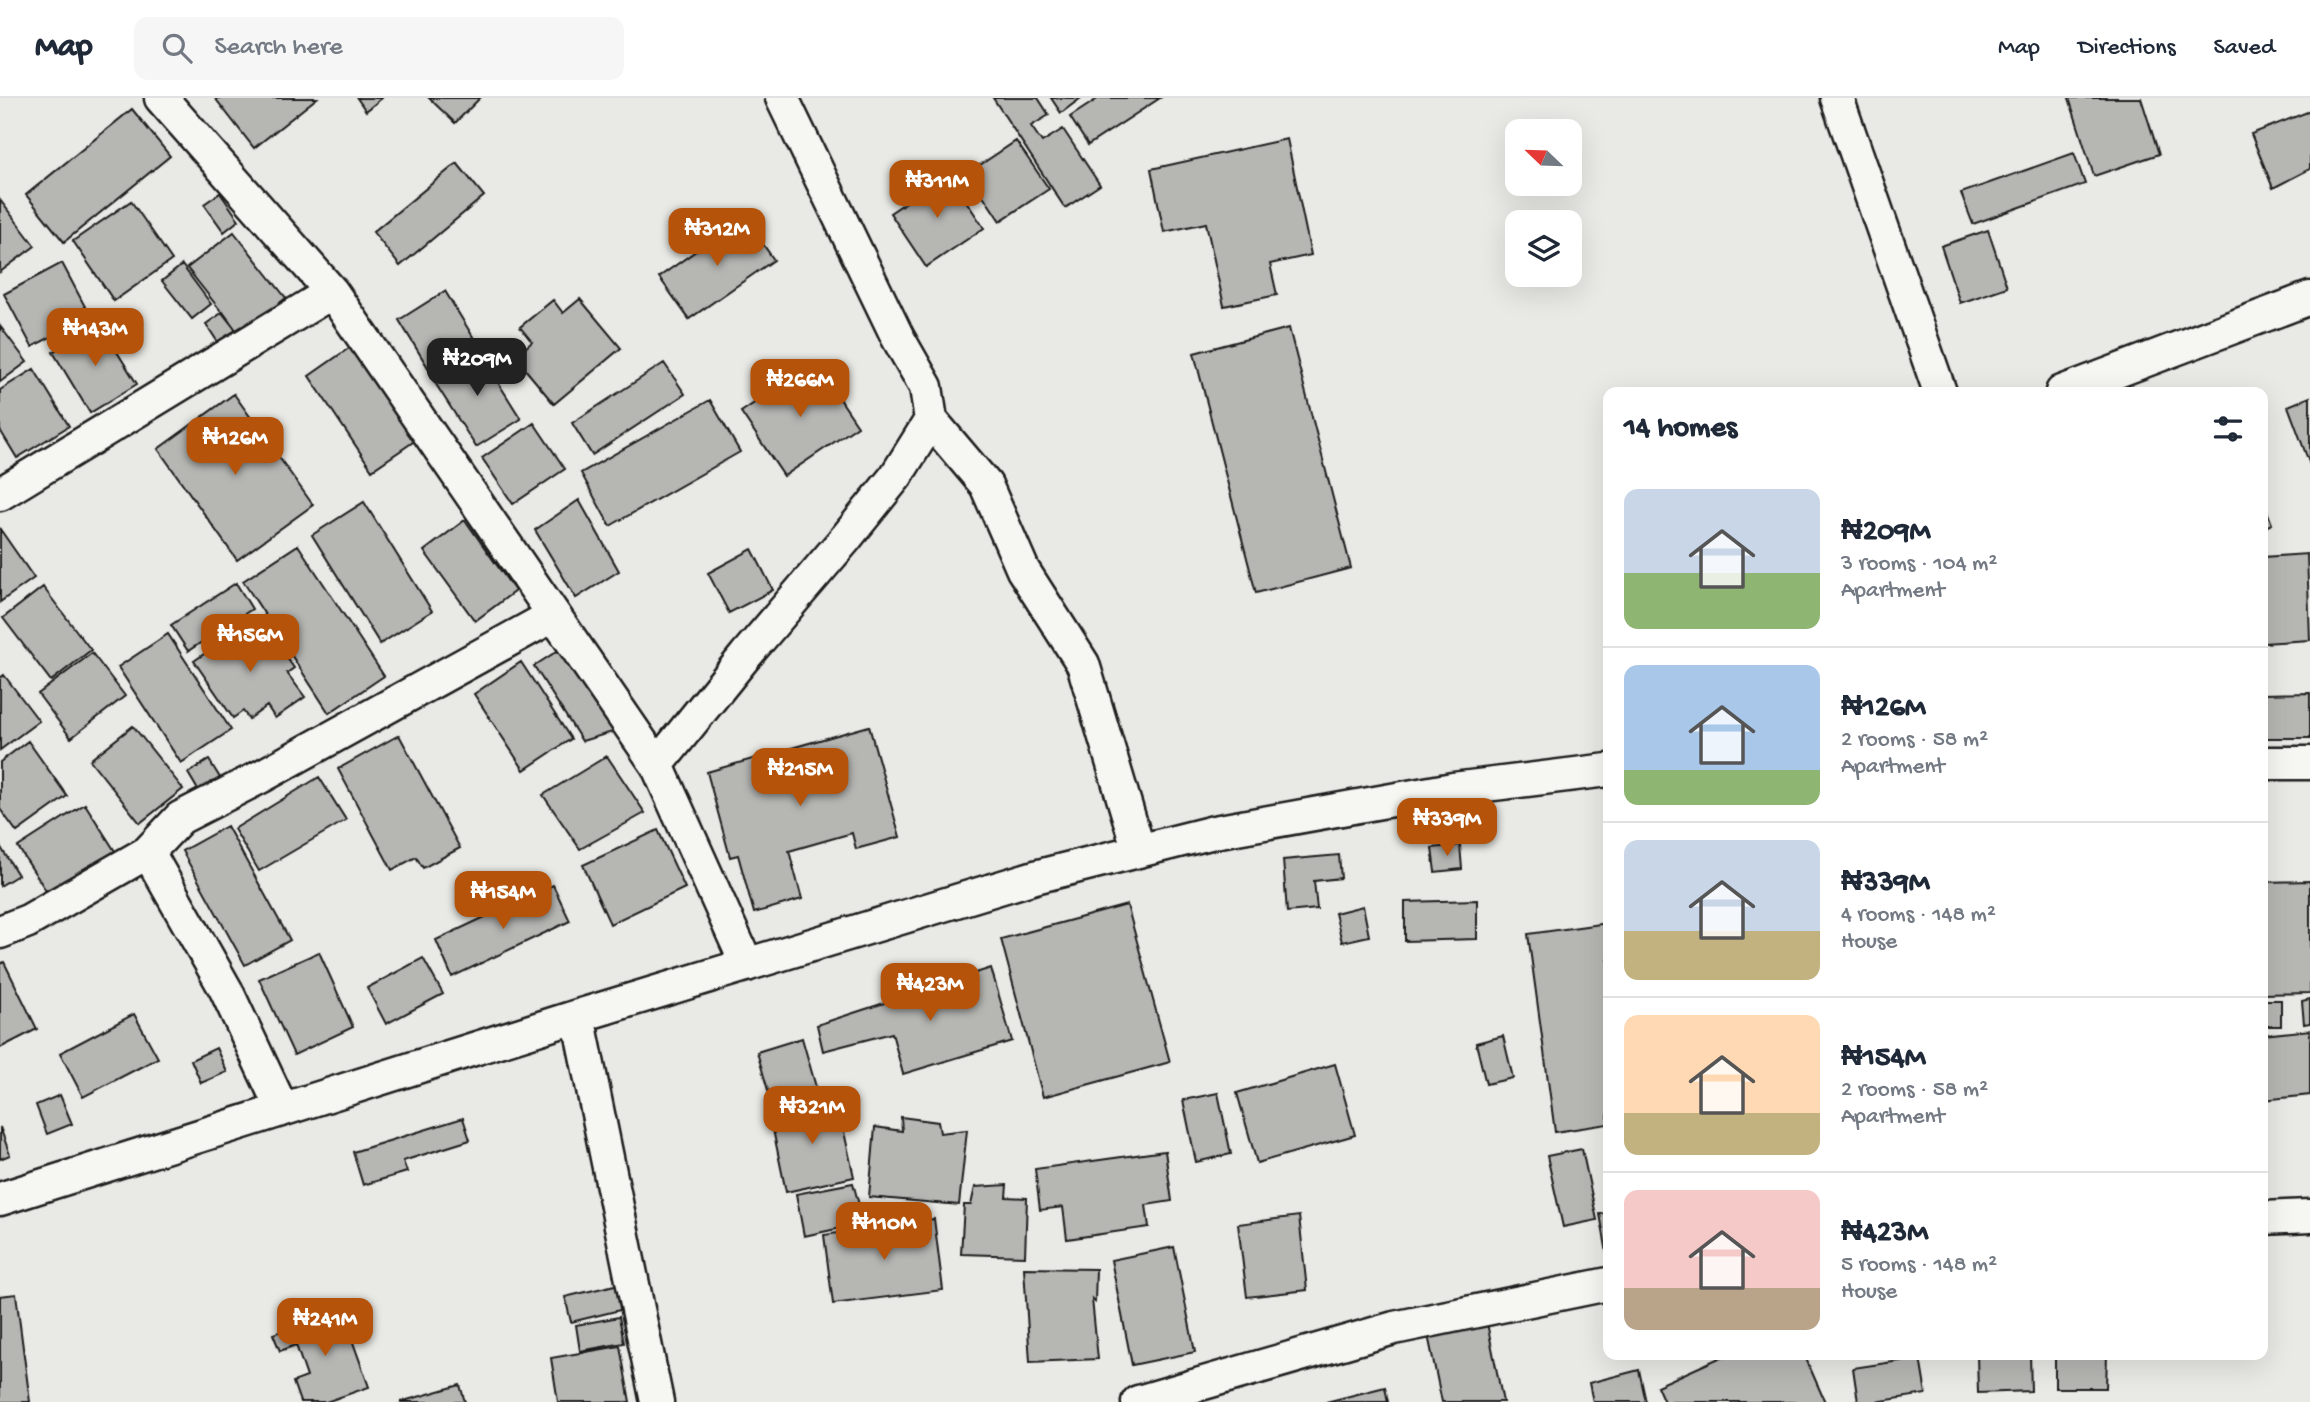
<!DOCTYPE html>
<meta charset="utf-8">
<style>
:root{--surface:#fff;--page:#f6f6f7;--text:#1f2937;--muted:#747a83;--line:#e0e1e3;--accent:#b45309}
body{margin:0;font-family:"Gochi Hand",sans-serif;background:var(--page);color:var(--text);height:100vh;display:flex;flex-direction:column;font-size:26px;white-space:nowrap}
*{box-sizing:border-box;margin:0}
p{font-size:23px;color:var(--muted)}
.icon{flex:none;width:38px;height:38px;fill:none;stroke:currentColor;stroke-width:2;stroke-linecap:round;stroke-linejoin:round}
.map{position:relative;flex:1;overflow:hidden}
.side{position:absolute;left:1603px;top:289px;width:665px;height:973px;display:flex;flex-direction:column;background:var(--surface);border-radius:14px;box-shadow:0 7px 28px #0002}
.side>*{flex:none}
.needle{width:46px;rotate:293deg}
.tools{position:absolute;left:1505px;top:21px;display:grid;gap:14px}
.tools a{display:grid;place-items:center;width:77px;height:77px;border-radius:14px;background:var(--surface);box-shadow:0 7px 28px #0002;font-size:35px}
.price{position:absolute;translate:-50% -60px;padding:0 16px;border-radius:14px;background:var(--accent);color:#fff;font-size:23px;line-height:46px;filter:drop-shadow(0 2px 4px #0008)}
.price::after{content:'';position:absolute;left:50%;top:42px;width:21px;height:16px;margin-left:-10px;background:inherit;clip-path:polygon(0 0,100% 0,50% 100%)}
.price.current{background:#222;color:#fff}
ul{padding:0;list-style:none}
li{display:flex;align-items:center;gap:21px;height:175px;padding:0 21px}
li+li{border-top:2px solid var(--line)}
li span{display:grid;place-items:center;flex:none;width:196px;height:140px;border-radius:14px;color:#555}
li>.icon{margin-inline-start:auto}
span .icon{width:84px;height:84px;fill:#fffc;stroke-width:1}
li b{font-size:30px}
h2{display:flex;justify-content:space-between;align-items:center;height:84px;padding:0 21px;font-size:30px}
header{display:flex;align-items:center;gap:42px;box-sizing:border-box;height:98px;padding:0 35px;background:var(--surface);border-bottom:2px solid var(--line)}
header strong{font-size:33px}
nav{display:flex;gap:38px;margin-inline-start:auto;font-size:24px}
.search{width:490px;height:63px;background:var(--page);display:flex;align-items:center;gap:18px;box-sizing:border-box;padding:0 24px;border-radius:14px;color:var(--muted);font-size:26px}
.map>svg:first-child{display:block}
</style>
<header>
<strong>Map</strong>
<div class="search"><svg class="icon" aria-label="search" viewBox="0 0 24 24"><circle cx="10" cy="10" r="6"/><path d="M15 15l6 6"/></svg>Search here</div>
<nav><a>Map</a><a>Directions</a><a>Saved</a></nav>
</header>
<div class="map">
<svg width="2310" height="1304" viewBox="0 0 2310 1304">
<rect width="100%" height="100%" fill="#e9e9e5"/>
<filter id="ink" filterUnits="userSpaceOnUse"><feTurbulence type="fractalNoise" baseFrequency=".0143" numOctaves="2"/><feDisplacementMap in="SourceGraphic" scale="14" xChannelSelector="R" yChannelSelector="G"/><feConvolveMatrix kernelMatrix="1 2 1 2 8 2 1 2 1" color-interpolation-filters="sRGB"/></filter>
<g filter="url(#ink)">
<!-- building -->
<path fill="#b6b6b3" stroke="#1c1c1c" stroke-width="2" d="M215 0H317L254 50Z
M357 0H382L366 13Z
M429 0H480L455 25Z
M993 0H1038L1049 17 1031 28 1042 44 1063 31 1100 87 1065 110Z
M1051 0H1081L1061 15Z
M1099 0H1160L1088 47 1070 19Z
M2069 0H2141L2159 56 2094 78Z
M132 11 170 58 64 144 26 97Z
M2310 13V71L2273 90 2251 36Z
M1287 41 1311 157 1270 166 1277 197 1224 208 1206 125 1164 134 1151 71Z
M1016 43 1049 91 1000 123 968 75Z
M2074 55 2085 86 1973 126 1961 95Z
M457 65 484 98 400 168 373 134Z
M948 76 984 130 926 169 890 115Z
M220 95 239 122 224 134 204 106Z
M0 102 35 148 0 174Z
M131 103 172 162 114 203 73 143Z
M744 119 774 162 689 221 659 179Z
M1988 132 2007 189 1960 205 1941 148Z
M234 134 286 200 239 236 187 170Z
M62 165 90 218 32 249 4 196Z
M182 167 211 206 192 221 162 183Z
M445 193 478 247 432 276 399 222Z
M580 201 621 250 554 306 515 259 532 244 520 229 553 202 563 215Z
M223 214 239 236 221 249 206 226Z
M99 225 137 286 90 315 53 254Z
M0 228 27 264 0 284Z
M1289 230 1351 470 1256 495 1194 255Z
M352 248 416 342 372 372 309 278Z
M477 251 521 321 476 349 432 280Z
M815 264 858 328 784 378 741 314Z
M664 265 685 296 592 357 572 325Z
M34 271 69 328 17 360 0 332V292Z
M234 296 313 407 237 462 158 351Z
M2310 299V367L2288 308Z
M710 302 740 354 610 428 581 375Z
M534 325 565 371 513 406 482 360Z
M579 402 619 473 576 500 535 432Z
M2263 402 2272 426 2263 430Z
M364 404 432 513 380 546 312 437Z
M465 422 515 493 475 523 424 453Z
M0 431 34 480 0 504Z
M298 447 384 578 329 615 243 483Z
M752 451 773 492 729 515 708 475Z
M2307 456 2310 542 2263 545V459Z
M236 485 252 511 188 553 171 527Z
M43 489 91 552 51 583 3 520Z
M250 524 260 538 268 533 294 570 287 575 305 599 275 620 267 608 249 621 243 613 233 620 194 563Z
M168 536 231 632 181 665 118 569Z
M562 550 616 633 582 643 534 568Z
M92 555 125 598 71 640 38 596Z
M521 564 571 641 524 672 474 596Z
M4 577 39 623 0 652V580Z
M2310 595V640H2263V596Z
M133 628 183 691 140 725 90 662Z
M869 628 900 739 856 751 852 735 789 753 802 801 754 815 738 757 730 759 707 674Z
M399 637 460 750 423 770 416 759 392 772 338 671Z
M28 643 67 698 17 734 0 711V664Z
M607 658 645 715 580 751 543 697Z
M209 662 222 683 201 697 188 675Z
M319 679 346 722 259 773 234 731Z
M85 706 120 761 54 805 18 749Z
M227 728 290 842 245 867 182 753Z
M658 732 685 790 610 826 583 767Z
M1460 747 1462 771 1435 774 1432 750Z
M0 748 18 777 0 788Z
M1339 757 1341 780 1314 783 1317 811 1287 814 1283 762Z
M2310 783V895L2263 896V784Z
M553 787 570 823 452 879 436 842Z
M1477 802V841L1405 843V804Z
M1127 807 1170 964 1043 999 1001 841Z
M1363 808 1369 838 1342 844 1335 815Z
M1608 825V1026L1555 1034 1528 836Z
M319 854 353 929 294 957 259 881Z
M423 860 443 896 386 926 367 890Z
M4 864 37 931 0 950V866Z
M991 870 1012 943 903 976 892 935 823 953 817 927Z
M2310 901V925L2304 926 2302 903Z
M2263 902H2281V928H2263Z
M134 916 158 960 83 999 60 955Z
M2310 932V997L2263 1002V937Z
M1503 938 1513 980 1486 986 1476 945Z
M802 940 816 989 771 1003 757 954Z
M216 950 227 974 201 985 191 962Z
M1335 966 1355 1037 1257 1065 1237 995Z
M1218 995 1231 1056 1196 1064 1183 1002Z
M60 997 72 1026 47 1036 36 1007Z
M837 1002 854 1079 786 1094 770 1017Z
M901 1019 938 1024 940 1035 967 1032 959 1107 869 1099 875 1029 902 1033Z
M463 1020 470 1042 403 1063 407 1074 363 1087 353 1054Z
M0 1029 10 1057 0 1061Z
M1582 1051 1597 1122 1563 1129 1547 1058Z
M1165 1053 1172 1103 1146 1107 1149 1129 1067 1141 1063 1109 1040 1112 1035 1071Z
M853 1085 864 1125 804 1138 796 1096Z
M1007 1087 1006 1099 1027 1100 1025 1158 961 1156 964 1107H971L975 1089Z
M1608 1115V1155H1607L1600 1116Z
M1299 1118 1307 1192 1247 1199 1238 1126Z
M934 1121 943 1192 833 1206 824 1137Z
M1174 1149 1195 1254 1132 1267 1111 1162Z
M1024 1170 1096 1171 1095 1204 1092 1201 1098 1261 1030 1264Z
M619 1186 624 1211 571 1224 565 1199Z
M16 1196 30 1304H0V1198Z
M341 1211 369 1289 326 1304H300L293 1284 307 1279 296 1247 280 1253 273 1236Z
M619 1219 624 1245 580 1253 576 1227Z
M1487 1225 1503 1304H1442L1428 1237Z
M620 1248 630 1304H558L551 1260Z
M1728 1256H1804L1825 1304H1664L1657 1288Z
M1977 1256H2030L2031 1293 1978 1295Z
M2055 1256H2107L2106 1290H2055Z
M1920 1260 1926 1296 1875 1304H1858L1853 1270Z
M1639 1272 1646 1304H1593L1589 1285Z
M460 1287 465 1304H400Z
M1385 1289 1388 1304H1326Z"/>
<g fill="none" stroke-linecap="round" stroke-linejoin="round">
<!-- street casing -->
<g stroke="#1c1c1c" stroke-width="37">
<path id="street" d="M161 0 332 194 657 667 747 867
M1837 0 1940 294
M2062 294 2310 200
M931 322 986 387 1023 472 1083 566 1139 753
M0 396 332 194
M2263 665H2310
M657 667 746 557 846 440 896 378 931 322 926 289 898 240 782 0
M148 754 226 892 282 1011
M0 834 28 823 148 754 180 720 262 678 554 517
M578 918 657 1304
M0 1101 578 918 1035 779 1214 734 1453 691 1608 672
M2263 1120 2310 1118
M1138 1304 1394 1230 1608 1186"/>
</g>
<!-- street -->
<use href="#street" stroke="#f6f6f2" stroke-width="32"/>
</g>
</g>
</svg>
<div class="tools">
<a><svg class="needle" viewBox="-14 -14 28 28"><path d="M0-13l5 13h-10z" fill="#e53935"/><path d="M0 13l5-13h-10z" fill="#747a83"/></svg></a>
<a><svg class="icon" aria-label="layers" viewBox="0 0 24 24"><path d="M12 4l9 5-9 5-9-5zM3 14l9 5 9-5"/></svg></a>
</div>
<b class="price" style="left:937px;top:122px">₦311M</b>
<b class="price" style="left:717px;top:170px">₦312M</b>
<b class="price" style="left:95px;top:270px">₦143M</b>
<b class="price current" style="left:477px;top:300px">₦209M</b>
<b class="price" style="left:800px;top:321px">₦266M</b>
<b class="price" style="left:235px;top:379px">₦126M</b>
<b class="price" style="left:250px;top:576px">₦156M</b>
<b class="price" style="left:800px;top:710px">₦215M</b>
<b class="price" style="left:1447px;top:760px">₦339M</b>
<b class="price" style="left:503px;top:833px">₦154M</b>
<b class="price" style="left:930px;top:925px">₦423M</b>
<b class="price" style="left:812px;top:1048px">₦321M</b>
<b class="price" style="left:884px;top:1164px">₦110M</b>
<b class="price" style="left:325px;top:1260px">₦241M</b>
<section class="side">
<h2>14 homes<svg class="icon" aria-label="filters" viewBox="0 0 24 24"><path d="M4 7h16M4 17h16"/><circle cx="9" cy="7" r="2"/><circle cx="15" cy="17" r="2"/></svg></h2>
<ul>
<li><span style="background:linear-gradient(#c9d6e8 60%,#8fb573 0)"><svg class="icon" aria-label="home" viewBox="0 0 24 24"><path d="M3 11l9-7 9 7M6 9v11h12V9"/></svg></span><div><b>₦209M</b><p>3 rooms · 104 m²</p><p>Apartment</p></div></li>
<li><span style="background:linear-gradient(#a9c7e8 75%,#8fb573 0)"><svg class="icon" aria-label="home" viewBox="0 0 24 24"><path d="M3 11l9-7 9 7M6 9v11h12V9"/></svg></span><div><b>₦126M</b><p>2 rooms · 58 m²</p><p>Apartment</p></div></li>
<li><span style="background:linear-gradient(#c9d6e8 65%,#c2b280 0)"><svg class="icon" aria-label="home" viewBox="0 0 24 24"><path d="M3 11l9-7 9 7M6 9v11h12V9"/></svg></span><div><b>₦339M</b><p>4 rooms · 148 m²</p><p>House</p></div></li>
<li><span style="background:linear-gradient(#ffd9b3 70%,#c2b280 0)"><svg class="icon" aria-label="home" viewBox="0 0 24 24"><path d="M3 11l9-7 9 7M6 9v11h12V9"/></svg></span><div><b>₦154M</b><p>2 rooms · 58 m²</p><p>Apartment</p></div></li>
<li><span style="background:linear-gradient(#f6c9c9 70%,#b9a48a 0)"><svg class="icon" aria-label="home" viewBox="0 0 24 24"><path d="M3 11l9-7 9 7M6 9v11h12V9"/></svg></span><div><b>₦423M</b><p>5 rooms · 148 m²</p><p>House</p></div></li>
</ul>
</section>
</div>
